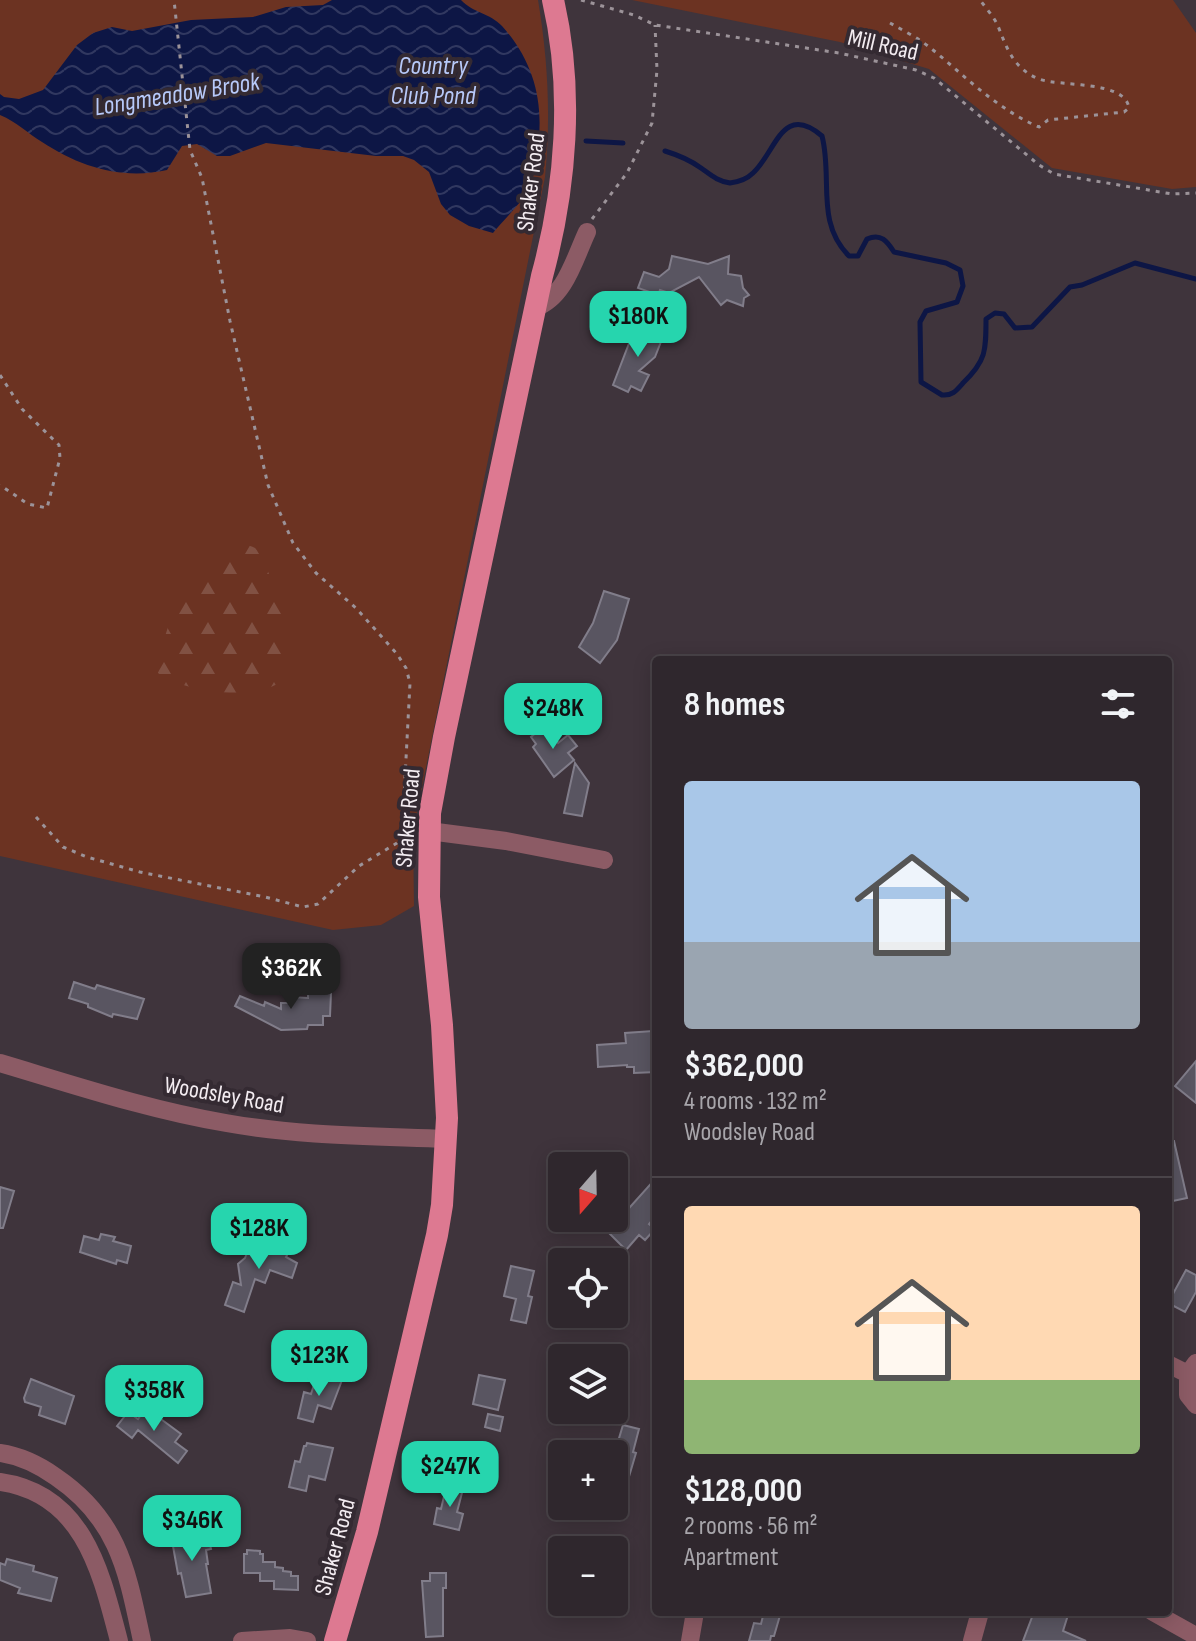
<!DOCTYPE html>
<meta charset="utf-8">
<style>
:root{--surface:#2f272d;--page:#372f35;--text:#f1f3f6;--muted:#a7a5aa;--line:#4a4449;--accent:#26d5ae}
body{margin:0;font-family:"Sofia Sans Condensed",sans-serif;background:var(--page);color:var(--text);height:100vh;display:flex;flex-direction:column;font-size:30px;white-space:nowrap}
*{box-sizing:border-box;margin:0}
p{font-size:26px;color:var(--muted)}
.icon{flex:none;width:44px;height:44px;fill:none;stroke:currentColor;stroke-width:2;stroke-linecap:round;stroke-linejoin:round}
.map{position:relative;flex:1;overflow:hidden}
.panel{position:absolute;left:652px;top:656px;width:520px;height:960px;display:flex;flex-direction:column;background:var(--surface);border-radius:8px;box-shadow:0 4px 20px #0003,0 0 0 2px var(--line)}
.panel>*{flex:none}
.needle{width:52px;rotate:200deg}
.buttons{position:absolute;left:548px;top:1152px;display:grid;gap:16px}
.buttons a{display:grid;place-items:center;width:80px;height:80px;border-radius:8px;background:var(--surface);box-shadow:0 4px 20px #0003,0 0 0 2px var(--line);font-size:40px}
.price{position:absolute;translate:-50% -68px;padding:0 18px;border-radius:16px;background:var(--accent);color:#111;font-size:26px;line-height:52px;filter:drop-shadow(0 2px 4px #0008)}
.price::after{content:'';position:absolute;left:50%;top:48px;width:24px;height:18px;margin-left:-12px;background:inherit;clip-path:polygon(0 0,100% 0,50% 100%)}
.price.on{background:#222;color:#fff}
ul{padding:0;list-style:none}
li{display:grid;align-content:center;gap:16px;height:424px;padding:0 32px}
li+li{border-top:2px solid var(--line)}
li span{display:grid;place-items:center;height:248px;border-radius:8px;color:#555}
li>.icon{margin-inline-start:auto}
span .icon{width:144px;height:144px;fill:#fffc;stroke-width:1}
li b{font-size:34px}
h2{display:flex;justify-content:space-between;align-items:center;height:96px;padding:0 32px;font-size:34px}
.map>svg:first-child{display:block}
</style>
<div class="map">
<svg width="1196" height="1641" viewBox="0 0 1196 1641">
<defs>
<pattern id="forest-firs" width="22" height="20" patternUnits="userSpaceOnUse" patternTransform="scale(2)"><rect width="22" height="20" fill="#6c3322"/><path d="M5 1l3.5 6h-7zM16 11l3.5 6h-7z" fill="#815143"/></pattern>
<pattern id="water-waves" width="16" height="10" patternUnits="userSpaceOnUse" patternTransform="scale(2)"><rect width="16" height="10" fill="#0d1645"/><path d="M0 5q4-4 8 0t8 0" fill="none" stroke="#313860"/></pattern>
</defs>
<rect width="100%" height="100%" fill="#3f343c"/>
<!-- grass -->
<path fill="#6c3322" d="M0 0H538C548 60 551 116 545 177L413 832 414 906 381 925 333 930 0 856Z
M632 0H1173L1196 33V187L1172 189 1052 168 929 69 840 42Z"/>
<!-- forest -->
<path fill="url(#forest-firs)" d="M243 544C247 545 252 546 255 548 267 556 290 637 295 655 292 662 290 673 285 678 262 703 181 692 158 673L161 649 175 605 196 584 226 563Z"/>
<!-- water -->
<path fill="url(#water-waves)" d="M332 0H461C473 13 490 13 502 26 535 63 545 105 537 153 535 164 534 179 529 189 520 205 504 219 493 233L469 226 450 215 441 204 429 172 414 160 403 156H376L266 143 230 156H217L197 144 182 146 167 170C122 180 80 167 42 142 27 133 17 122 0 115V94L4 97 19 99 43 90 77 45 93 33 112 27 132 31 191 20 253 17 286 7 323 5Z"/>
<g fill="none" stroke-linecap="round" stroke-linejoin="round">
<!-- stream -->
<path stroke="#0d1645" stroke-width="5" d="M586 141 623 143
M665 151C678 155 690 160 701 168 711 175 717 181 730 183 738 182 747 179 753 173 776 152 782 102 822 136 833 178 815 222 849 256H858L867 239C881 233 887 241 894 252L946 263 960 270 963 286 957 302 926 311 920 322 921 382 942 395C952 396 956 391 963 383 986 361 986 351 986 319L995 313 1004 314 1015 328 1032 327 1070 287 1082 285 1135 263 1196 279"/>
</g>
<!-- building -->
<path fill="#595561" stroke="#817d8a" stroke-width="2" d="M672 256 708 264 729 256 728 274 741 276 743 288 749 295 744 298 743 306 727 300 721 305 699 277 669 293 660 290 658 295 638 288 644 272 659 277 669 269Z
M643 324 658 331 655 336 662 339 655 357 639 371 649 375 641 391 631 386 628 392 613 385 633 333 638 335Z
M604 591 629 599 617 640 600 663 579 647 593 623Z
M544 726 558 743 568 735 577 746 568 753 574 760 554 777 533 747 536 744 531 737Z
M575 763 589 783 582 816 564 813Z
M74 982 95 989 97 985 144 999 137 1019 113 1014 112 1017 88 1007V1004L69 998Z
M308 992 331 993 330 1016H323V1025H308L307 1029 281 1030 235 1006 240 996 264 1006 265 1002 281 1009V1003H291V997L308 998Z
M653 1031V1040H656V1072L634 1073V1067H627V1065L598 1067 597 1045 626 1043 625 1033Z
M1196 1061V1103L1175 1086Z
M1168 1141H1174L1187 1198 1168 1202Z
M656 1178V1215L649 1224 655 1229 645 1240 639 1235 626 1250 594 1218H614V1209L622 1216Z
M0 1187 14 1191 3 1228H0Z
M101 1234 115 1237 113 1241 131 1246 127 1263 117 1260 116 1264 80 1252 84 1236 99 1240Z
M257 1238 284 1248 289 1251 286 1257 297 1263 292 1278 270 1270 265 1283 255 1279 244 1312 225 1305 233 1282 241 1285 238 1264 245 1258 251 1243 254 1244Z
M511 1266 534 1271 528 1296 532 1297 526 1323 511 1320 516 1299 504 1296Z
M1186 1270 1196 1275V1292L1185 1312 1168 1303Z
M322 1375 342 1380 331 1409 318 1405 313 1422 298 1418 304 1392 311 1394 314 1385 319 1387Z
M479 1375 505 1380 498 1410 473 1404Z
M31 1379 74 1396 65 1424 39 1415 41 1407 25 1402 24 1398Z
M146 1408 181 1434 175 1442 187 1451 178 1463 138 1430 132 1438 117 1426 128 1412 138 1419Z
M488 1414 503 1417 500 1431 485 1427Z
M623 1425 639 1429 633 1452 636 1453 628 1480 614 1475V1455Z
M307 1443 333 1448 325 1480 309 1476 306 1491 289 1487 295 1461 300 1462 304 1446H306Z
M447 1484 463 1489 457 1512 463 1514 459 1530 434 1524 437 1508 441 1509Z
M190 1532 191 1538 208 1535 211 1549 206 1550 208 1564H206L211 1593 186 1597 181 1573 178 1574 171 1535Z
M247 1550 260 1551V1554H263V1562H275V1567L283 1568V1571L291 1572V1576H298V1590L274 1589V1581H260V1573H244V1554H247Z
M7 1559 34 1566 33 1571 57 1578 51 1601 18 1593 20 1588 0 1580V1563L5 1565Z
M430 1573H446V1588H443V1636L426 1637 422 1581H430Z
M764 1612H781L774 1636H771L770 1641H749L754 1623 761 1624Z
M1034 1612H1059L1068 1615 1063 1631 1086 1641H1023Z"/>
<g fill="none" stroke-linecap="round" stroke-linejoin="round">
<!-- path -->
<path stroke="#9c9399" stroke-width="3" stroke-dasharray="4 6" stroke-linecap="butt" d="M581 0 634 15 655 25 839 53 916 70 934 78 1039 165 1054 174 1172 194 1196 193
M890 23C904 31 920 39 933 50 967 78 997 109 1039 127L1048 120 1124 112 1129 108C1125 80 1061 87 1039 79 1014 69 1007 49 998 26 994 17 986 8 980 0
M592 219 627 173 652 123 657 70 655 25
M0 375 22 409 59 445 60 458 47 508 28 504 0 485
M36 817 63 847 87 857 140 872 265 897 303 907 318 904 359 866 397 843 402 835 410 683 406 668 397 654 356 608 316 573 293 543 268 485 230 321 202 178 190 150 174 0"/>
<!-- minor -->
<path stroke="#8c5b65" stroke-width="18" d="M535 308C565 297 574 260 587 232
M429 831 506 841 604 860
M0 1063C74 1085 149 1110 226 1123 298 1136 373 1136 446 1139
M1168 1364 1188 1374 1196 1363
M1188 1374V1395L1196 1405
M0 1453C21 1456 39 1465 56 1477 119 1520 127 1571 142 1641
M0 1482C84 1494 101 1572 119 1641
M1153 1612 1196 1636
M242 1641 290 1638 307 1641
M690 1641 695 1612
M972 1641 980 1612"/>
<!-- major -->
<path stroke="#dd7991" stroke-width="22" d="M335 1641 367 1532 437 1235 442 1205 447 1118 442 1025 429 897 430 813 444 737 542 276C566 188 574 90 553 0"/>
</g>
<g text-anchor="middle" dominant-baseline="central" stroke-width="8" stroke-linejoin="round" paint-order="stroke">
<!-- street labels -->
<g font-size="24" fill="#f3ecf1" stroke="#342a32">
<text transform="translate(883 45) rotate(13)">Mill Road</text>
<text transform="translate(531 182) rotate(-83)">Shaker Road</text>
<text transform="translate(408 818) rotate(-85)">Shaker Road</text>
<text transform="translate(224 1095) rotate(10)">Woodsley Road</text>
<text transform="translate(335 1547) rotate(-75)">Shaker Road</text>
</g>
<!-- water labels -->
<g font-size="26" font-style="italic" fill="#b7c9f9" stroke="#342a32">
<text x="433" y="66">Country<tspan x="433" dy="30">Club Pond</tspan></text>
<text transform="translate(177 95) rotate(-9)">Longmeadow Brook</text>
</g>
</g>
</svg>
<div class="buttons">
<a><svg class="needle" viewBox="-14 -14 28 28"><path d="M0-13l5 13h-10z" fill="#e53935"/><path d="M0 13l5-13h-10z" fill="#a7a5aa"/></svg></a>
<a><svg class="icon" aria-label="locate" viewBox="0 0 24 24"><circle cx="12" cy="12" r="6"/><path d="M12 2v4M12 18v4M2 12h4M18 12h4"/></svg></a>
<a><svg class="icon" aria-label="layers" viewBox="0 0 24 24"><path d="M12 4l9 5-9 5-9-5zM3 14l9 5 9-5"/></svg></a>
<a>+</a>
<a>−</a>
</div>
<b class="price" style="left:638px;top:359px">$180K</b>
<b class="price" style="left:553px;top:751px">$248K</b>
<b class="price on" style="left:291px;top:1011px">$362K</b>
<b class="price" style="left:259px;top:1271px">$128K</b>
<b class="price" style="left:319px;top:1398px">$123K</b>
<b class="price" style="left:154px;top:1433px">$358K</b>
<b class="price" style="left:450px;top:1509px">$247K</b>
<b class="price" style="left:192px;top:1563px">$346K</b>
<section class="panel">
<h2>8 homes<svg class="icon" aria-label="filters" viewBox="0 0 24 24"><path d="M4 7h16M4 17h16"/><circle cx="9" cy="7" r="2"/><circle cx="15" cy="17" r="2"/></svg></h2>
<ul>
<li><span style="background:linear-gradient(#a9c7e8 65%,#9aa5b1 0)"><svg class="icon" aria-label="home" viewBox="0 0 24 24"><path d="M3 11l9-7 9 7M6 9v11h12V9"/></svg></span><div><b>$362,000</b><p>4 rooms · 132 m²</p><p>Woodsley Road</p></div></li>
<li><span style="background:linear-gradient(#ffd9b3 70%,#8fb573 0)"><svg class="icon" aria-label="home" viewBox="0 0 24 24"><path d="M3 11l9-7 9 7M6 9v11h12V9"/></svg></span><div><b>$128,000</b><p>2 rooms · 56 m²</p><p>Apartment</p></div></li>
</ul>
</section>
</div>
